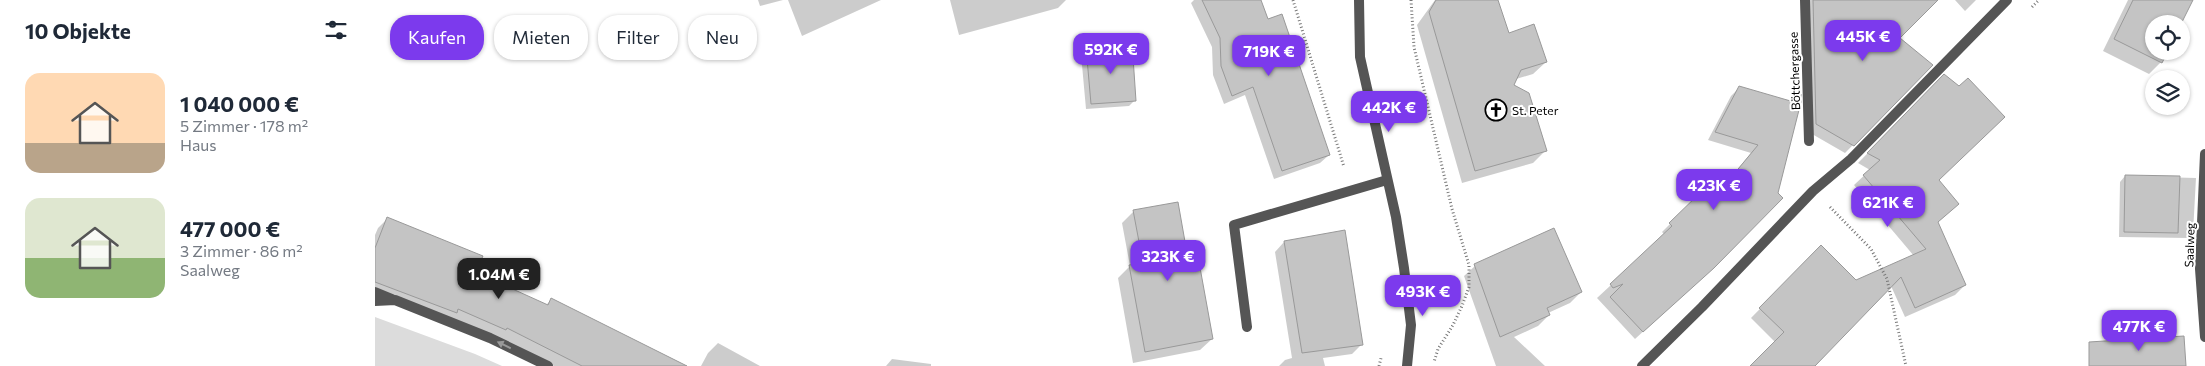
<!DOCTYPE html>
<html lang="de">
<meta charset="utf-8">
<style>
:root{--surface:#fff;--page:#f2f2f3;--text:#1f2937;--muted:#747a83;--accent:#7c3aed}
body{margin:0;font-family:Commissioner,sans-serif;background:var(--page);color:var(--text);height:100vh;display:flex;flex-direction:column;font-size:19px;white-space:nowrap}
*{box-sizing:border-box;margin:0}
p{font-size:16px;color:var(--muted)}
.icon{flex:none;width:28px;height:28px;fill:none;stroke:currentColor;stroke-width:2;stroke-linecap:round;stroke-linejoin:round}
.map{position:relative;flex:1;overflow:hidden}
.details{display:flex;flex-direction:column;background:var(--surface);width:375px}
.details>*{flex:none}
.banner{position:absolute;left:15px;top:15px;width:475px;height:45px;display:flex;gap:10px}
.fabs{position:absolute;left:1770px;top:15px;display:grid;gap:10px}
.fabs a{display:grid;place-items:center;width:45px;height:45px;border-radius:50%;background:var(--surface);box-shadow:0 1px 4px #0004;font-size:25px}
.price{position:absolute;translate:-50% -42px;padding:0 11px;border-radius:10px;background:var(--accent);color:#fff;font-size:16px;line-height:32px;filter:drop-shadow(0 1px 2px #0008)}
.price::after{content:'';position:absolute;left:50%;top:30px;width:15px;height:11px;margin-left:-8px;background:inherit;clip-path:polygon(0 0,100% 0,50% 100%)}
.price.active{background:#222;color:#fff}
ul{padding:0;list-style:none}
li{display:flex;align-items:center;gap:15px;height:125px;padding:0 25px}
li span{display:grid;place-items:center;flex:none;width:140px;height:100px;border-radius:15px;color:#555}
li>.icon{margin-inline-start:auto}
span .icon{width:60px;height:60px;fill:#fffc;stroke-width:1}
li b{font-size:21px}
h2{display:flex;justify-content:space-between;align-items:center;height:60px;padding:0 25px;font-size:21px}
.chip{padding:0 18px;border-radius:20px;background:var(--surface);box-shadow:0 1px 4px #0004;font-size:18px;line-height:45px}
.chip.active{background:var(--accent);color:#fff}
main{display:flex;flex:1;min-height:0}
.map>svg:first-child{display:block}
</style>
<main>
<section class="details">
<h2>10 Objekte<svg class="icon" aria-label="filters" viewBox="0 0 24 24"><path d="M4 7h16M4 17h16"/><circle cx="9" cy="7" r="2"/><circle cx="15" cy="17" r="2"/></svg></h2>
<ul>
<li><span style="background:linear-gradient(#ffd9b3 70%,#b9a48a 0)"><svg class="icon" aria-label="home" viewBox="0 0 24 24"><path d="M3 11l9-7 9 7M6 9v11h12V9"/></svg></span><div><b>1 040 000 €</b><p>5 Zimmer · 178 m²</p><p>Haus</p></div></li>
<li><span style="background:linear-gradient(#dfe7d0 60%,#8fb573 0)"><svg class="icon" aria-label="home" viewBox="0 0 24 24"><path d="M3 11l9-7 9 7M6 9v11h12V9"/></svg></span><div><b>477 000 €</b><p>3 Zimmer · 86 m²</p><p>Saalweg</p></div></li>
</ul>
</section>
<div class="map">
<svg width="1830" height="366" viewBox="0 0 1830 366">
<rect width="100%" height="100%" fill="#fff"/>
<!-- green -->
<path fill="#dcdcdc" d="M0 317 100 354 127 366H0Z"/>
<!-- shadow -->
<path fill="#0003" d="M383 0H408L385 6Z
M413 0H506L427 36Z
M575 0H691L683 8 584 35Z
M819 0H885L892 21 954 155 945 163 899 179 870 95 849 104 838 75 837 47 816 3Z
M1060 0H1122L1133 34 1171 62 1158 74 1141 79 1138 86 1170 151 1158 163 1087 183 1042 25Z
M1433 0H1561L1523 38 1557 65 1470 153 1437 134Z
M1580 0H1601L1590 11Z
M1753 0H1816L1779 24V51L1786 62 1774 74 1728 51Z
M712 48 760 100 754 106 711 109 706 54Z
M1569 76 1562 180 1582 204 1562 223 1590 285 1580 295 1530 317 1516 286 1440 364 1441 366H1377L1400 342 1376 318 1446 247 1481 281 1539 256 1479 185 1495 170 1483 163Z
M1364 88 1419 103 1330 275 1260 339 1222 298 1290 235 1287 232 1327 192 1338 199 1376 153 1333 140 1356 96Z
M1750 176 1821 178 1818 233 1813 238 1744 237 1745 182Z
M759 211 811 254 837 339 825 350 758 363 743 278 755 266 747 223Z
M12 219 99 273 171 305 177 299 309 366H179L122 337 0 295V235L3 228Z
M909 242 987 344 977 354 948 358 950 366H904L910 360 917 358 900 252Z
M1100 266 1206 292 1195 303 1173 313 1174 315 1163 326 1139 337 1170 366H1121L1089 276Z
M343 343 385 366H326L333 353Z
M517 359 556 364V366H511Z"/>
<!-- building -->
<path fill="#c4c4c4" stroke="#999" d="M827 0H886L893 19 907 14 955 155 907 171 878 87 857 96 846 66 845 38Z
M1061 0H1123L1134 33 1159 24 1172 62 1146 70 1139 85 1154 93 1172 151 1100 171 1054 12Z
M1438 0H1563L1525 38 1558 65 1479 146 1441 124Z
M1758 0H1818L1806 24H1779V51H1793L1787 63 1739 39Z
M741 44 758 57 761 101 716 104 711 47Z
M1569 74 1584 86 1593 78 1630 117 1564 180 1584 204 1563 222 1591 285 1540 308 1526 277 1440 366H1375L1409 332 1384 308 1446 245 1481 280 1551 249 1488 175 1505 160 1492 153Z
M1364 86 1419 102 1426 94V102L1403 193 1408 198 1339 268 1268 332 1235 297 1248 284 1238 288 1235 284 1297 226 1294 223 1327 191 1339 198 1383 145 1340 132Z
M1750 175 1805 176 1803 233 1749 232Z
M803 202 812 253 822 251 838 339 770 352 754 265 768 263 758 210Z
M12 217 108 256 100 272 173 305 176 298 312 366H207L132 328 131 330 83 309 82 313 0 282V248Z
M1179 228 1207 292 1172 308 1175 315 1125 337 1099 264Z
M970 230 988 345 927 353 909 241Z
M1809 336 1811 366H1714V342Z"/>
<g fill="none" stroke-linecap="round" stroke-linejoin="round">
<!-- path -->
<path stroke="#777" stroke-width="3" stroke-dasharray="1 2.5" stroke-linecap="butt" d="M918 0 969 167
M1036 0 1039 47 1077 209 1094 265V287L1087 306 1078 325 1063 349 1059 362
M1657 7 1664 0
M1455 207 1496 249 1512 279 1531 366
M1004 366 1006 358"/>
<!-- service -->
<path stroke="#555" stroke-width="10" d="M1430 0 1434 141
M872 327 859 225 1012 180"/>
<!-- minor -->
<path stroke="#555" stroke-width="10" d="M984 0 985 57 1021 217 1029 268 1036 325 1032 366
M1830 154 1825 269 1830 337
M0 292 17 299
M0 301 20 300 115 338 173 366
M1267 366 1327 307 1438 191 1476 159 1632 0"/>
</g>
<!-- one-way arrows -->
<defs><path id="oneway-solid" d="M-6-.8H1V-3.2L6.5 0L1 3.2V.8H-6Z" transform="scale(1.25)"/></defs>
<use fill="#999" href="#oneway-solid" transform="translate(129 345) rotate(-154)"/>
<!-- icons -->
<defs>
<g id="church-ring" transform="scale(1.125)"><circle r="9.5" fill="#fff" stroke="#000" stroke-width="1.5"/><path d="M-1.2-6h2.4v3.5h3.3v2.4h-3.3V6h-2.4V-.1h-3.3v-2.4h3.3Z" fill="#000"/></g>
</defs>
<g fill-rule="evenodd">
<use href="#church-ring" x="1121" y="110"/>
</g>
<g text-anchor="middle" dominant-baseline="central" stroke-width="4" stroke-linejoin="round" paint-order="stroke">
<!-- street labels -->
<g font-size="12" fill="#000" stroke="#fff">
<text transform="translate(1419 71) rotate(-92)">Böttchergasse</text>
<text transform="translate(1814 245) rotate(-88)">Saalweg</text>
</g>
<!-- poi labels -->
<g font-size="12" fill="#000" stroke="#fff" text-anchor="start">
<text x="1137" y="110">St. Peter</text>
</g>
</g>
</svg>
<div class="fabs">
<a><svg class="icon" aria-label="locate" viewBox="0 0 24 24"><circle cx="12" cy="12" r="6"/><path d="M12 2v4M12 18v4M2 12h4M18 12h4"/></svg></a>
<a><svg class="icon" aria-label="layers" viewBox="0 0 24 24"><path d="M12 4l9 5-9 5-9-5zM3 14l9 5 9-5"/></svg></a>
</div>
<b class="price" style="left:1488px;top:62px">445K €</b>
<b class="price" style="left:736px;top:75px">592K €</b>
<b class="price" style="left:894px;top:77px">719K €</b>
<b class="price" style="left:1014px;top:133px">442K €</b>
<b class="price" style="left:1339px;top:211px">423K €</b>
<b class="price" style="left:1513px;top:228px">621K €</b>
<b class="price" style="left:793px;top:282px">323K €</b>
<b class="price active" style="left:124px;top:300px">1.04M €</b>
<b class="price" style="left:1048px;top:317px">493K €</b>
<b class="price" style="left:1764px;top:352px">477K €</b>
<div class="banner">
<a class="chip active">Kaufen</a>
<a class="chip">Mieten</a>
<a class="chip">Filter</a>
<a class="chip">Neu</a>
</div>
</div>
</main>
